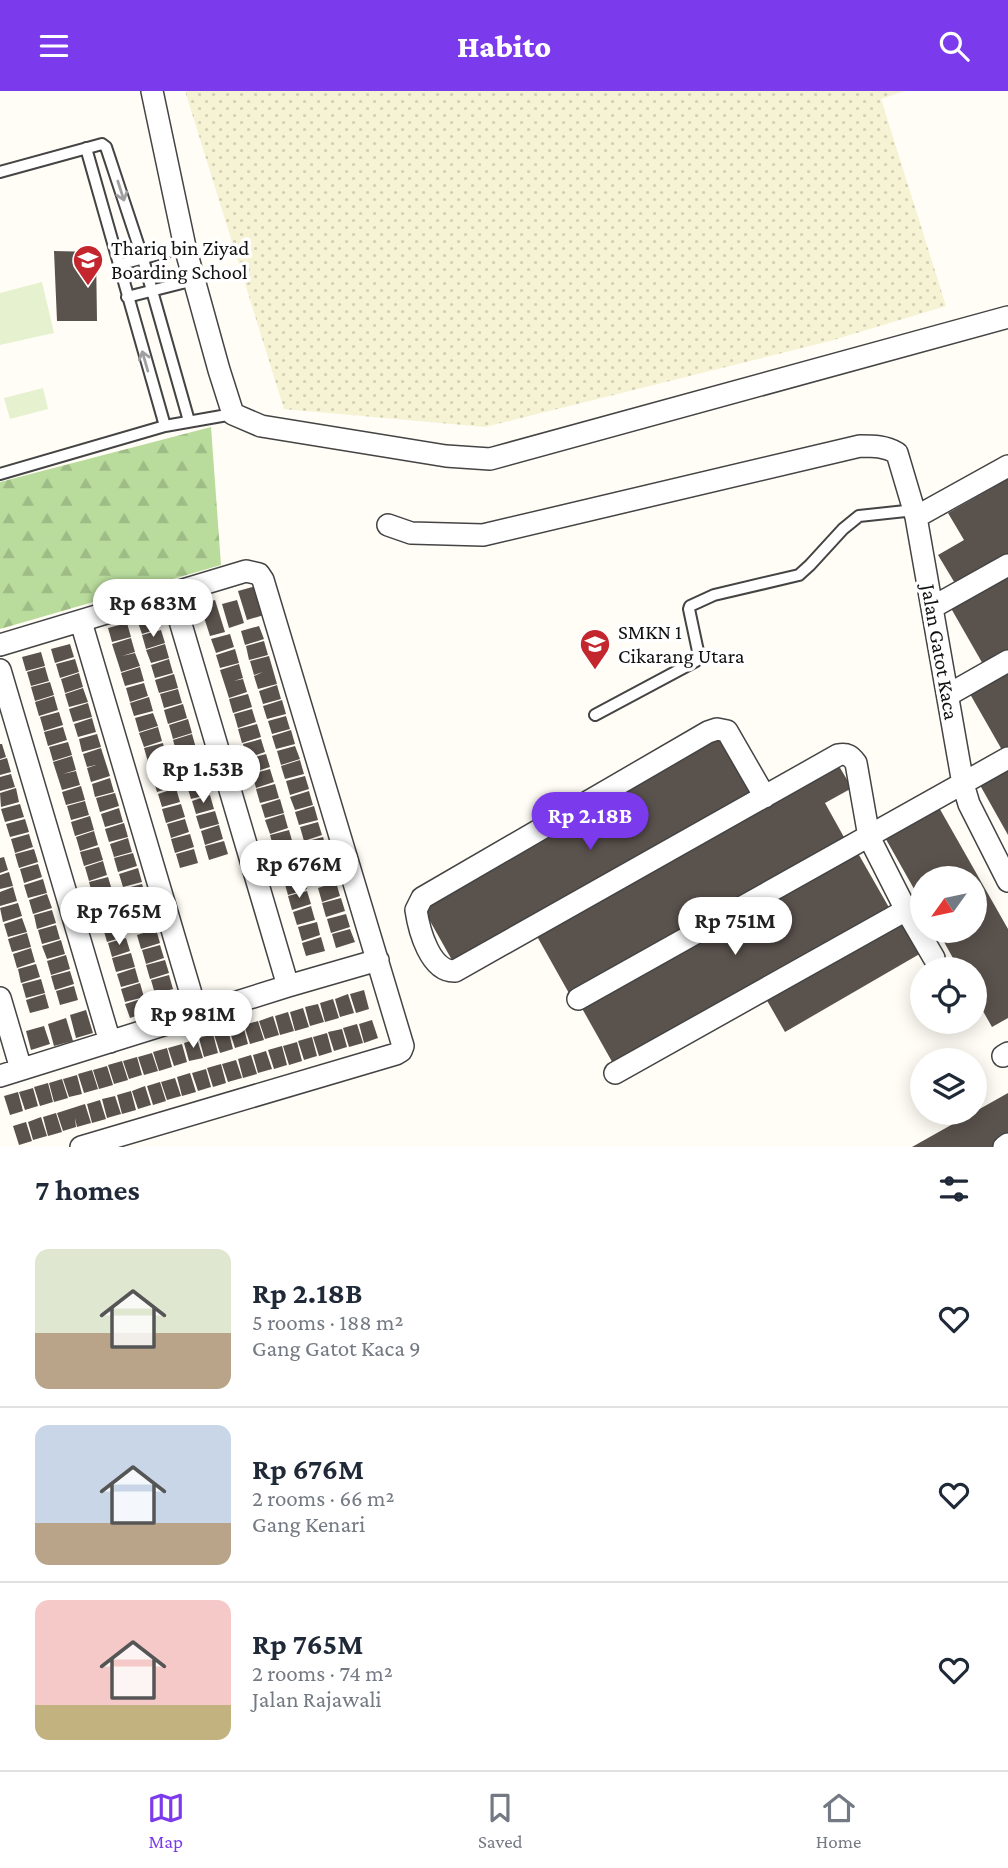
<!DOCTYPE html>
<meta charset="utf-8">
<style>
:root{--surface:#fff;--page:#f6f6f7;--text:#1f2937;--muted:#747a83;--line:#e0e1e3;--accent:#7c3aed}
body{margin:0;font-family:"Crimson Pro",serif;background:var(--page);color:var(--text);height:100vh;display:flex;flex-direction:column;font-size:26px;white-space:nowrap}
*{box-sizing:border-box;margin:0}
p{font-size:23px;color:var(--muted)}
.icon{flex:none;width:38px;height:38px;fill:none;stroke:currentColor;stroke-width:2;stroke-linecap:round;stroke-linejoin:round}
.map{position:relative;height:1056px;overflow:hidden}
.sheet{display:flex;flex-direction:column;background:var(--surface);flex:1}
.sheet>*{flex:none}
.needle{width:46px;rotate:237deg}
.buttons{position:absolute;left:910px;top:775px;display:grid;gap:14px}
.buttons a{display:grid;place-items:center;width:77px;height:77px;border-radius:50%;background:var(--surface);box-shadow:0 4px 18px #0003;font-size:35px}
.price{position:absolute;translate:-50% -60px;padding:0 16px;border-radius:24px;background:#fff;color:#222;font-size:23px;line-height:46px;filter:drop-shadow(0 2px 4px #0008)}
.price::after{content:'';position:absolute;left:50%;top:42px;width:21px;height:16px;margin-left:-10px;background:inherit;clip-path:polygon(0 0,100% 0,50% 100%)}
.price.on{background:var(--accent);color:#fff}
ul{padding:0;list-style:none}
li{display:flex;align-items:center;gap:21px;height:175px;padding:0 35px}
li+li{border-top:2px solid var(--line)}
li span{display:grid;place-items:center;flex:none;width:196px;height:140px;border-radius:14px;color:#555}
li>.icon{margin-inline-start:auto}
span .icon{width:84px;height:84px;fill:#fffc;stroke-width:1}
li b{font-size:30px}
h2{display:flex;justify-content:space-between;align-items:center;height:84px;padding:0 35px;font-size:30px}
header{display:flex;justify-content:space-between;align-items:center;height:91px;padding:0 35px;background:var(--accent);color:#fff;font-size:32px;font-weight:800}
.tabs{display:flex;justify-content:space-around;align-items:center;height:98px;border-top:2px solid var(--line);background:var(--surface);font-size:19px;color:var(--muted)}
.tabs a{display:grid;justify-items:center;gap:4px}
.tabs .on{color:var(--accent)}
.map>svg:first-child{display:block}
</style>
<header><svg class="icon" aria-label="menu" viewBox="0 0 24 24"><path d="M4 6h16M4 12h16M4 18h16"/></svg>Habito<svg class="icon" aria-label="search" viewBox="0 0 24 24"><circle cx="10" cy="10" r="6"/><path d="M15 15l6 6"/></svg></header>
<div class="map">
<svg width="1008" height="1056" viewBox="0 0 1008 1056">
<defs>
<pattern id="farmland-dots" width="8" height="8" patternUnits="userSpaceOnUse" patternTransform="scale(1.75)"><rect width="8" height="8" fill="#f6f3d4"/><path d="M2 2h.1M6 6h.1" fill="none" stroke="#d2cfb5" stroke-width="1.8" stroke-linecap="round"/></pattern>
<pattern id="forest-firs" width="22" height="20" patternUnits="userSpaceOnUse" patternTransform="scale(1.75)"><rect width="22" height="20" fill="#b9dc9c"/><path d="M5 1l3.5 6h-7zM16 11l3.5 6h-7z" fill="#9ebc85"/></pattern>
</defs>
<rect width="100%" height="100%" fill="#fffdf5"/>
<!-- farmland -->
<path fill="url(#farmland-dots)" d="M185 0H905L881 8 946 215 830 250 485 336 284 318Z"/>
<!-- forest -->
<path fill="url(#forest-firs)" d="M211 336 221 474 0 538V391Z"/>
<!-- pitch -->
<path fill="#e6f2cf" d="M42 191 54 242 0 254V202Z
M43 297 48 318 10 328 4 307Z"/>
<!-- building -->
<path fill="#5a524d" d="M54 160 96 161 97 230H57Z
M1008 388V472L959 499 938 464 964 449 948 422Z
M1008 478V561L984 575 948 512Z
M256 495 264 524 247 529 238 500Z
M215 509 225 541 210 545 200 514Z
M237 509 244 532 229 537 222 513Z
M156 524 160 537 142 543 137 529Z
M127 532 131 546 112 551 108 537Z
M259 535 264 548 245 554 241 540Z
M161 539 165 552 146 558 142 544Z
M230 543 234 556 216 562 211 548Z
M131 547 135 561 122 565 135 562 140 575 121 581 112 553Z
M264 550 268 564 249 569 246 555Z
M70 553 74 566 55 572 51 558Z
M165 553 169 567 151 572 146 559Z
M235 558 239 572 220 577 216 564Z
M41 561 45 575 26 580 22 566Z
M269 565 277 593 258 598 254 585 263 581 254 584 250 570Z
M75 568 79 581 60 587 56 573Z
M169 568 173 582 155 587 151 574Z
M1008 572V656L1002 659 966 596Z
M239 573 243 587 234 590 243 588 247 601 229 607 220 579Z
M45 576 49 590 31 595 27 581Z
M140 576 144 590 125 595 121 582Z
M79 582 83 596 65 602 61 588Z
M174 583 178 597 159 602 155 589Z
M50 591 54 604 35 610 31 596Z
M144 592 148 605 130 611 126 597Z
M277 594 281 608 263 613 259 600Z
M83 597 88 611 69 616 65 603Z
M178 598 182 612 164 617 160 603Z
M248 603 252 616 233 622 229 608Z
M54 605 58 619 39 625 35 611Z
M149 606 153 620 134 625 130 612Z
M282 609 286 623 267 628 263 615Z
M88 612 92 626 73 631 69 618Z
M183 613 187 627 168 633 164 619Z
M252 618 256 631 238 637 234 623Z
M59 621 63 634 44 640 40 626Z
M153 622 158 635 139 641 135 627Z
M286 625 290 638 272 643 268 630Z
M92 627 96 641 78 646 74 633Z
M188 628 192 642 173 648 169 634Z
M257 633 261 646 242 652 238 638Z
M63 636 67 649 48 655 44 641Z
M158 636 162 650 144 656 139 642Z
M291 639 295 653 276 658 272 645Z
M97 643 101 656 82 661 79 648Z
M192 643 196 657 177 663 173 649Z
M723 644 759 707 457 878 421 814Z
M261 648 265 661 247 667 243 653Z
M68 651 72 664 53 670 49 656Z
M163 652 166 665 148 671 144 657Z
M0 653H2L6 666 0 668Z
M295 655 300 668 281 674 277 660Z
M101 657 110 685 91 691 87 677 96 674 87 676 83 663Z
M197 658 201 672 182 677 178 664Z
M266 663 270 676 251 682 247 668Z
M72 665 76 679 63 683 76 680 80 694 62 699 53 671Z
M7 667 11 681 0 684V669Z
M167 667 171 680 152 686 148 672Z
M300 669 304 683 285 688 281 675Z
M1008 669V744L976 687Z
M836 670 852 697 825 712 845 748 570 904 534 840Z
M201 673 205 687 187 693 182 679Z
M270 678 274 691 256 697 252 683Z
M172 682 176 695 157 701 153 687Z
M11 683 15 696 0 700V686Z
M305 685 309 698 290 704 286 690Z
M110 687 114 701 95 706 92 693Z
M206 689 210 703 191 708 187 695Z
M275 693 279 707 260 712 256 698Z
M81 695 85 709 66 714 62 701Z
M16 697 19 711 1 716 0 702Z
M176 697 180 711 162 716 158 703Z
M309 700 313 714 295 719 290 706Z
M115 702 119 715 100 721 96 707Z
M210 704 214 718 196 723 192 710Z
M280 708 284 722 265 727 261 714Z
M85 710 89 724 71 729 67 715Z
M20 713 24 726 5 731 1 718Z
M181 713 185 726 166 732 162 718Z
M937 713 1008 838V927L992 936 975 906V878H959L938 840H975V788H922V812L883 743Z
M314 715 318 729 299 734 295 721Z
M119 717 123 731 105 736 101 723Z
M215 720 219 733 200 738 196 725Z
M284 723 288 737 270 743 265 729Z
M90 725 94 739 75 745 71 731Z
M25 728 29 741 10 746 6 733Z
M185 728 189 741 171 747 167 733Z
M318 731 322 744 304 750 300 736Z
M124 732 128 746 109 751 105 738Z
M219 734 223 748 205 754 201 740Z
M289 739 293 753 274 758 270 744Z
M94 740 98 754 80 760 76 746Z
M29 743 33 756 15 762 11 748Z
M190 743 194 756 175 762 171 748Z
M323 746 327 760 308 765 304 751Z
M128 747 132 761 114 766 110 753Z
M224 750 228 763 209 769 205 755Z
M293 754 297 768 279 773 275 760Z
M99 756 103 769 84 775 80 761Z
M855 757 891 820 615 976 579 912Z
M34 758 38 771 19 777 15 763Z
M194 758 198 772 180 777 176 763Z
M327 761 331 775 313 780 309 767Z
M133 762 137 775 118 781 114 767Z
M4 766 8 779 0 782V767Z
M298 769 302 783 283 789 279 775Z
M103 770 107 784 89 790 85 776Z
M38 773 42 786 24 792 20 778Z
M332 776 336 790 317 795 313 782Z
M138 777 142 791 123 796 119 783Z
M9 781 13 795 0 798V784Z
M302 785 307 798 288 804 284 790Z
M108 786 112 799 93 805 89 791Z
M43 788 47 802 28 807 24 794Z
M336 791 340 805 322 811 318 797Z
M142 793 146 806 127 812 123 798Z
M13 796 17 810 0 815V801Z
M307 800 311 813 292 819 288 805Z
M113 801 117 815 98 820 94 807Z
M47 803 52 817 33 823 29 809Z
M341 807 345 820 326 826 322 812Z
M147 808 151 822 132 827 128 813Z
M18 812 22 825 3 831 0 817Z
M311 815 315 829 297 834 293 821Z
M117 816 121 830 103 835 98 822Z
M52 819 56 832 37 838 34 824Z
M151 823 155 837 137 842 133 829Z
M346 823 350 836 331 842 327 828Z
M22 827 27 841 8 846 4 833Z
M903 827 923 861 785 941 765 906Z
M317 831 320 844 302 850 298 836Z
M122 832 126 845 107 851 103 837Z
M56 834 60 848 42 853 38 839Z
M156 838 160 852 141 858 137 844Z
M350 838 355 851 336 857 332 843Z
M27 842 31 856 12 861 8 848Z
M321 846 325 860 306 865 302 852Z
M126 847 130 860 112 866 108 852Z
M61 849 65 863 47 868 42 855Z
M160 854 164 867 146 873 142 859Z
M31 857 35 871 17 877 13 863Z
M131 862 135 876 116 881 112 867Z
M66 864 70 878 51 884 47 870Z
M165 869 169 882 150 888 146 874Z
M36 873 40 886 21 892 18 878Z
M135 877 139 891 121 896 117 883Z
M70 880 74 893 55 899 51 885Z
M169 884 173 898 155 903 151 889Z
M41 888 45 902 26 907 22 893Z
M140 892 144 906 125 911 121 898Z
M74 895 78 909 60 914 56 900Z
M174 899 178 913 159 918 155 905Z
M364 899 369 918 356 922 350 903Z
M45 903 49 917 30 922 26 909Z
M348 903 354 922 340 926 335 908Z
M144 907 148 921 130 927 125 913Z
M333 908 339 927 325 931 320 912Z
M318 913 324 931 310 935 305 916Z
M303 917 309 936 295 940 290 921Z
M86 919 93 942 76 947 70 924Z
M288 921 294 940 280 944 275 925Z
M273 925 279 944 265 948 259 930Z
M66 927 73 950 54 955 48 933Z
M372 929 378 947 364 952 359 933Z
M258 930 264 949 250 953 244 934Z
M357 933 363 952 349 956 343 937Z
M243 934 248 953 235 957 229 938Z
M44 935 50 953 31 959 26 940Z
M342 938 347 956 334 960 328 941Z
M228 939 233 958 220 962 214 943Z
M327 942 332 961 319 965 313 946Z
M213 943 218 962 204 966 199 947Z
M312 946 317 965 304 969 298 950Z
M197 948 203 967 189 970 184 952Z
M297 951 302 970 289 974 283 955Z
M182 953 187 971 174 975 168 957Z
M282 955 287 974 274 978 268 959Z
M167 957 172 976 159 980 153 961Z
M266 960 272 978 258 982 253 964Z
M152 962 158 980 144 984 138 966Z
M251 964 257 983 243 987 238 968Z
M137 966 142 984 129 988 123 970Z
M236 969 242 987 228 991 222 973Z
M122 970 128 989 114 993 108 974Z
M221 973 226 992 213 996 207 977Z
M107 975 113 994 99 998 93 979Z
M206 978 211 996 198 1000 192 982Z
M92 979 98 998 84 1002 78 983Z
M190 982 196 1001 182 1005 177 986Z
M77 984 82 1003 69 1006 63 988Z
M175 987 181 1005 167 1009 161 991Z
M62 988 68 1007 54 1011 49 992Z
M160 991 166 1010 153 1014 147 995Z
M48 992 53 1011 40 1015 34 996Z
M145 995 151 1014 138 1018 132 1000Z
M33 997 38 1015 25 1019 19 1001Z
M131 1000 136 1019 122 1023 117 1004Z
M18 1001 23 1020 10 1024 4 1005Z
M1008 1002V1049L996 1056H912Z
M115 1005 121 1023 107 1027 102 1008Z
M100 1009 106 1028 92 1032 87 1013Z
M85 1013 91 1032 77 1036 75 1027 76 1036 63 1040 57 1022Z
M56 1022 62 1041 48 1045 43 1026Z
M41 1026 47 1045 33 1049 28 1031Z
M26 1031 32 1050 19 1054 13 1035Z"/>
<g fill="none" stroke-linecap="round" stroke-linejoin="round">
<!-- lane casing -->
<g stroke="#444" stroke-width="14">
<path id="lane" d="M86 57 165 335
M0 81 102 53 106 56 143 168 189 330
M118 174 185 156
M127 206 194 189
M0 383 165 335 233 323
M595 624 696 570 699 565 689 518 690 515 714 504 799 484 810 474 843 438 859 425 915 419"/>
</g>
<!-- street casing -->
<g stroke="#444" stroke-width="24">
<path id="street" d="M152 0 185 156 219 279 233 323 261 335 446 365 490 368 1008 226
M1008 375 916 426 963 693 969 713 1008 790
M388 434 411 442 483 444 860 355C874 355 885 355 897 362L916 426
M172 503 288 895
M933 516 1008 474
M81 531 197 923
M0 554 246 480 259 483 263 489 403 955 401 960 396 963 81 1056
M0 579 110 951
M948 604 1008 570
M765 706 727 640 717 638 708 641 422 807 416 819C419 839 430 881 455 880L838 664C847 662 851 665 856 672L869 746 906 819 934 867
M0 907 21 978
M578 908 1008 667
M1003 965 1008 962
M615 982 906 819
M0 985 288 895 378 869
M1004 1056 1008 1053"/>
</g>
<!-- lane -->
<use href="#lane" stroke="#fff" stroke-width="10"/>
<!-- street -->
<use href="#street" stroke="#fff" stroke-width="21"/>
</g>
<!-- one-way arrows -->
<defs><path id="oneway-shaft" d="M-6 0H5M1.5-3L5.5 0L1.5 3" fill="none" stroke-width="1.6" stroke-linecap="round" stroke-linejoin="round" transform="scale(1.75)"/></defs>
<g stroke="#a0a0a0">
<use href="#oneway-shaft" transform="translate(121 100) rotate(72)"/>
<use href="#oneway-shaft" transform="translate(145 270) rotate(-106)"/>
</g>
<!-- icons -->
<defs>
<g id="school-pin" transform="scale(1.575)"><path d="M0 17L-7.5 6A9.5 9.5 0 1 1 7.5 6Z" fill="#c4262e" stroke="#fff"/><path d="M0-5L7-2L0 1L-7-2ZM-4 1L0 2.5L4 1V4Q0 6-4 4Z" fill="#fff"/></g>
</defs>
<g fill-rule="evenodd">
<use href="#school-pin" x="88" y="169"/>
<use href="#school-pin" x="595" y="553"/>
</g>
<g text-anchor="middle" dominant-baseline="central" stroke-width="7" stroke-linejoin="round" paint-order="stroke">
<!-- poi labels -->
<g font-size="21" fill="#111" stroke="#fff" text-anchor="start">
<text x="111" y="157">Thariq bin Ziyad<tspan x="111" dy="24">Boarding School</tspan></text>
<text x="618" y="541">SMKN 1<tspan x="618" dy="24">Cikarang Utara</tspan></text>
</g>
<!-- street labels -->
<g font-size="21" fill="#111" stroke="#fff">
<text transform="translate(940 561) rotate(80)">Jalan Gatot Kaca</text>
</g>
</g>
</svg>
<div class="buttons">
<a><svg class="needle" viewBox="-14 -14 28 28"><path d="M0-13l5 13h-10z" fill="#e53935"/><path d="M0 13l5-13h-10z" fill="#747a83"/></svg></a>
<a><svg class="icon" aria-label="locate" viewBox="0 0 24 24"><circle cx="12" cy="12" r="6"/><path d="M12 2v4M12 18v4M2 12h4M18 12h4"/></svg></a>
<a><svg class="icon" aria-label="layers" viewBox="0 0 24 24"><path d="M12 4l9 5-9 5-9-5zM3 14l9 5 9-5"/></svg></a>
</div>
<b class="price" style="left:153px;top:548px">Rp 683M</b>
<b class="price" style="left:203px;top:714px">Rp 1.53B</b>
<b class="price on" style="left:590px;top:761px">Rp 2.18B</b>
<b class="price" style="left:299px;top:809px">Rp 676M</b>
<b class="price" style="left:119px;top:856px">Rp 765M</b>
<b class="price" style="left:735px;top:866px">Rp 751M</b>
<b class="price" style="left:193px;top:959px">Rp 981M</b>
</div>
<section class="sheet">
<h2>7 homes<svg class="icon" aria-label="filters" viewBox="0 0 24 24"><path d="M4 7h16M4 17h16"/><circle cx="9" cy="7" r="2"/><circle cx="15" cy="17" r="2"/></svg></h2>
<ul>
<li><span style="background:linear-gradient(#dfe7d0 60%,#b9a48a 0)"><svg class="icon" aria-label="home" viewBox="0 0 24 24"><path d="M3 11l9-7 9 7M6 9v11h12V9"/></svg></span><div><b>Rp 2.18B</b><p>5 rooms · 188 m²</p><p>Gang Gatot Kaca 9</p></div><svg class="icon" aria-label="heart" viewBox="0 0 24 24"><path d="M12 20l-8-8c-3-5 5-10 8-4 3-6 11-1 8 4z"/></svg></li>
<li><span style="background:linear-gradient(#c9d6e8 70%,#b9a48a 0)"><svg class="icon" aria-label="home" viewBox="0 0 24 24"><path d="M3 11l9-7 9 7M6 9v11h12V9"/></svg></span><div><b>Rp 676M</b><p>2 rooms · 66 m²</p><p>Gang Kenari</p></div><svg class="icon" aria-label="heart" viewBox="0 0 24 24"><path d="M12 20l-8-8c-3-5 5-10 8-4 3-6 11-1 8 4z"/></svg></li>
<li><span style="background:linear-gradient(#f6c9c9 75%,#c2b280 0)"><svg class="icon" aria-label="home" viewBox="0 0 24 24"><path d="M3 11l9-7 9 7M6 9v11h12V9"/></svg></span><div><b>Rp 765M</b><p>2 rooms · 74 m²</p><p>Jalan Rajawali</p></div><svg class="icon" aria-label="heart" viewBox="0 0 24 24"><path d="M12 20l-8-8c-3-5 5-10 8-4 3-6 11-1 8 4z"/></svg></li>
</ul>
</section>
<nav class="tabs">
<a class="on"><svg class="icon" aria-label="map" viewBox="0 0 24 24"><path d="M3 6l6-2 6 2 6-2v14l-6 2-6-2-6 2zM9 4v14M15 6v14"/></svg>Map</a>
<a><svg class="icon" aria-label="saved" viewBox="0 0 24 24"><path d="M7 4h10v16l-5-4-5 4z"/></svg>Saved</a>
<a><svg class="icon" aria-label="home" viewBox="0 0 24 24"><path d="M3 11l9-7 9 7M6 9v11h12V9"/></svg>Home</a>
</nav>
